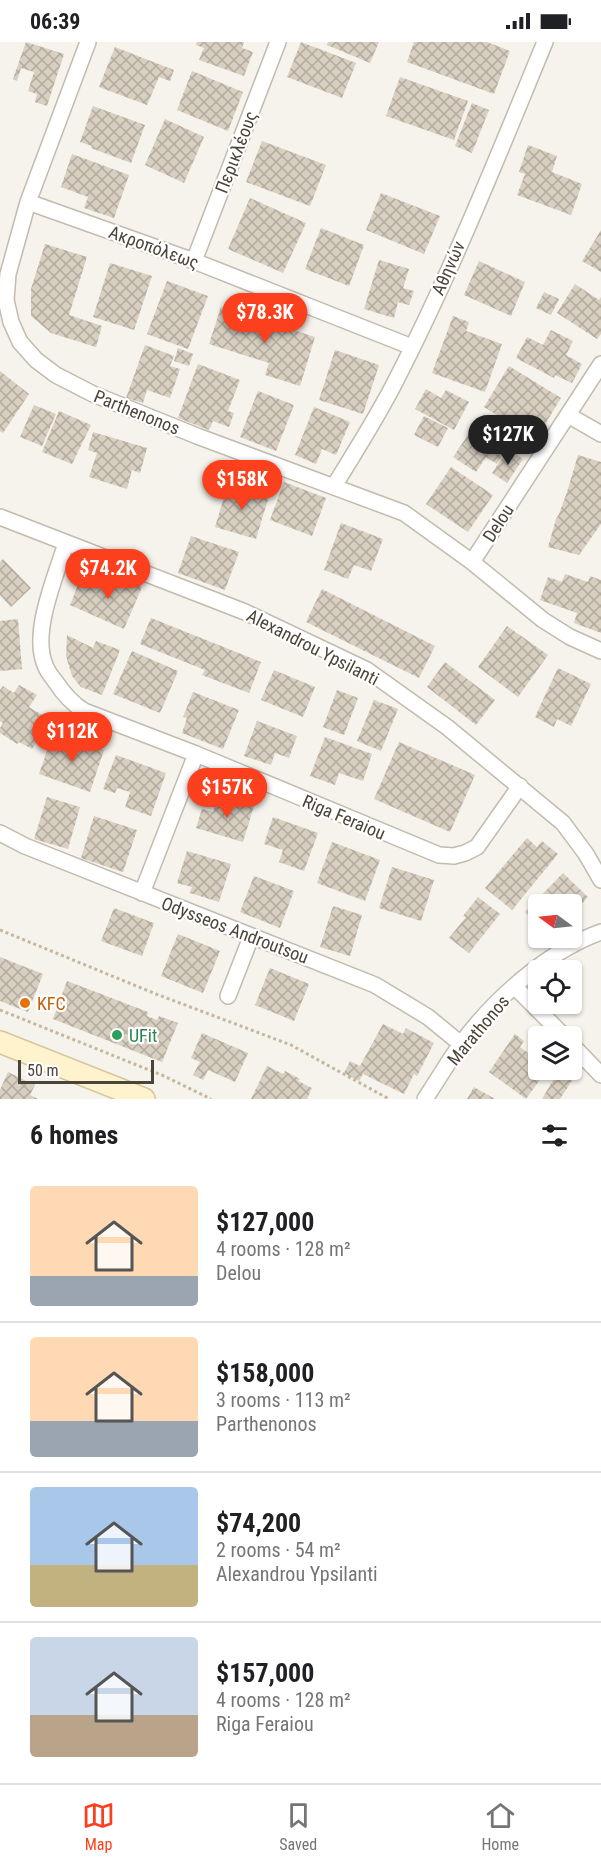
<!DOCTYPE html>
<meta charset="utf-8">
<style>
:root{--surface:#fff;--page:#f2f2f2;--text:#202124;--muted:#757577;--line:#e0e0e0;--accent:#fc3f1d}
body{margin:0;font-family:"Roboto Condensed",sans-serif;background:var(--page);color:var(--text);height:100vh;display:flex;flex-direction:column;font-size:22px;white-space:nowrap}
*{box-sizing:border-box;margin:0}
p{font-size:20px;color:var(--muted)}
.icon{flex:none;width:33px;height:33px;fill:none;stroke:currentColor;stroke-width:2;stroke-linecap:round;stroke-linejoin:round}
.map{position:relative;height:1057px;overflow:hidden}
.panel{display:flex;flex-direction:column;background:var(--surface);flex:1}
.panel>*{flex:none}
.needle{width:39px;rotate:285deg}
.fabs{position:absolute;left:528px;top:852px;display:grid;gap:12px}
.fabs a{display:grid;place-items:center;width:54px;height:54px;border-radius:6px;background:var(--surface);box-shadow:0 2px 4px #0004;font-size:30px}
.scale{position:absolute;left:18px;bottom:15px;width:136px;box-sizing:border-box;padding-left:6px;border:3px solid #4b4439;border-top:0;font-size:16px;line-height:21px;white-space:nowrap;color:#4b4439;-webkit-text-stroke:4px #fff;paint-order:stroke}
.price{position:absolute;translate:-50% -51px;padding:0 14px;border-radius:21px;background:var(--accent);color:#fff;font-size:20px;line-height:39px;filter:drop-shadow(0 2px 3px #0008)}
.price::after{content:'';position:absolute;left:50%;top:36px;width:18px;height:14px;margin-left:-9px;background:inherit;clip-path:polygon(0 0,100% 0,50% 100%)}
.price.active{background:#222;color:#fff}
ul{padding:0;list-style:none}
li{display:flex;align-items:center;gap:18px;height:150px;padding:0 30px}
li+li{border-top:2px solid var(--line)}
li span{display:grid;place-items:center;flex:none;width:168px;height:120px;border-radius:6px;color:#555}
li>.icon{margin-inline-start:auto}
span .icon{width:72px;height:72px;fill:#fffc;stroke-width:1}
li b{font-size:26px}
h2{display:flex;justify-content:space-between;align-items:center;height:72px;padding:0 30px;font-size:26px}
.status{display:flex;justify-content:space-between;align-items:center;height:42px;padding:0 30px;background:var(--surface);direction:ltr}
.status svg{height:16px;fill:currentColor}
.tabs{display:flex;justify-content:space-around;align-items:center;height:84px;border-top:2px solid var(--line);background:var(--surface);font-size:16px;color:var(--muted)}
.tabs a{display:grid;justify-items:center;gap:3px}
.tabs .active{color:var(--accent)}
.map>svg:first-child{display:block}
</style>
<div class="status"><b>06:39</b><svg viewBox="0 0 49 12"><path d="M0 12V9h3v3zM5 12V6h3v6zM10 12V3h3v9zM15 12V0h3v12zM26 1h20v11H26zM47 4h2v5h-2z"/></svg></div>
<div class="map">
<svg width="601" height="1057" viewBox="0 0 601 1057">
<defs>
<pattern id="building-cross-hatch" width="8" height="8" patternUnits="userSpaceOnUse" patternTransform="scale(1.5)"><rect width="8" height="8" fill="#d8cfc1"/><path d="M0 0l8 8M0 8l8-8" fill="none" stroke="#b1aa9e"/></pattern>
</defs>
<rect width="100%" height="100%" fill="#f6f3ec"/>
<!-- building -->
<path fill="url(#building-cross-hatch)" d="M26 0 64 12 47 64 35 60 37 52 28 49 34 30 21 26 17 39 13 37Z
M197 0H244L242 6 253 10 244 34 199 18 204 6 196 3Z
M301 0 356 21 342 56 287 35Z
M328 0H379L370 21 327 3Z
M414 0H487L510 9 494 52 407 20Z
M115 5 174 28 170 39 159 35 147 63 99 45Z
M192 29 243 50 228 89 177 68Z
M400 35 468 59 454 98 386 74Z
M472 61 489 68 472 111 455 104Z
M93 64 145 83 131 121 91 106 92 104 80 100Z
M165 77 204 95 184 141 145 123Z
M262 99 326 123 310 164 246 140Z
M528 103 557 114 552 130 582 142 571 173 517 153 525 132 519 130Z
M72 112 129 133 114 176 84 166 88 155 61 145Z
M381 151 440 174 424 212 366 188Z
M250 156 306 181 283 231 228 207Z
M321 186 364 203 349 244 305 227Z
M601 188V230L582 219Z
M45 202 87 215 69 273 102 284 96 305 51 291 31 274V247Z
M379 218 409 227 403 246 414 249 409 263 398 260 394 276 364 267Z
M479 219 525 240 511 274 464 253Z
M110 221 152 234 134 288 93 275Z
M167 239 208 254 188 307 147 292Z
M575 242 599 258 601 255V292L597 297 557 271Z
M544 250 559 257 551 273 536 266Z
M221 265 315 295 300 344 265 333 269 321 209 302Z
M453 274 469 280 466 289 502 302 485 350 432 331Z
M551 288 573 299 566 313 582 322 572 341 555 333 554 336 516 316 527 295 543 303Z
M145 303 174 314 170 324 180 327 170 356 147 348 143 361 126 356Z
M178 306 193 312 189 324 174 319Z
M335 308 379 323 363 372 319 358Z
M198 322 240 338 228 369 234 371 229 385 213 379 209 388 178 376Z
M509 324 561 356 536 397 484 365Z
M0 329 29 352 3 391 0 389Z
M426 347 441 356 446 348 469 360 454 388 415 367Z
M258 349 294 363 276 409 240 395Z
M34 363 56 372 42 404 20 395Z
M314 365 350 380 336 413 322 407 316 422 295 413Z
M59 369 91 383 72 422 42 410Z
M424 374 448 386 438 405 414 393Z
M476 381 509 403 497 422 486 415 476 430 453 415Z
M93 390 147 406 140 431 132 428 127 447 89 435 97 411 88 408Z
M508 407 523 417 507 441 492 431Z
M578 413 601 420V482L579 513 548 505 556 477 559 472 567 450Z
M451 425 493 453 468 490 426 462Z
M284 440 326 456 312 494 270 478Z
M228 442 269 454 256 497 215 485Z
M341 481 383 497 371 529 354 523 348 537 324 528Z
M191 494 239 510 225 548 178 531Z
M3 517 31 546 11 565 0 553V520Z
M108 530 142 545 124 587 70 563 80 538 101 547Z
M565 532 588 540 590 534 601 538V591L574 581 577 571 540 558 548 535 562 540Z
M322 547 435 604 419 636 306 580Z
M151 576 261 620 249 651 202 633 205 628 140 602Z
M18 577 22 627 0 629V579Z
M507 584 548 613 518 655 478 625Z
M67 593 93 606 96 599 120 608 102 653 81 645 72 634 66 614Z
M132 609 178 629 160 671 113 652Z
M445 620 495 658 476 683 427 645Z
M558 626 591 642 571 684 557 677 554 685 535 675Z
M274 628 315 645 303 675 261 658Z
M19 643 37 653 29 665 50 678 32 707 19 700 17 702 0 691V686L3 681 0 679V648L3 644 14 651Z
M337 648 358 656 344 693 323 685Z
M193 650 239 668 223 707 182 691 187 676 183 675Z
M374 658 398 667 381 709 357 699Z
M257 679 297 694 289 716 275 711 271 723 244 714Z
M52 694 75 702 76 698 104 708 90 750 39 732Z
M325 695 372 712 363 739 339 731 335 743 310 734Z
M399 700 475 733 450 790 374 757Z
M116 713 166 731 151 774 125 765 130 750 117 746 115 751 103 747Z
M218 753 254 764 243 800 196 786 202 767 213 770Z
M47 755 80 765 68 807 34 797Z
M94 774 137 788 123 830 81 816Z
M273 775 318 791 304 829 279 820 283 808 264 802Z
M527 796 537 805 542 799 558 812 512 868 485 846Z
M332 800 380 818 365 859 317 841Z
M187 809 231 822 219 860 190 851 192 845 177 841Z
M392 825 434 838 421 879 379 866Z
M563 831 588 855 572 872V862H538V883L525 870Z
M254 834 294 849 280 886 240 870Z
M478 855 500 872 469 911 449 896 466 875 463 874Z
M333 864 362 873 350 914 320 905Z
M114 866 154 881 142 914 101 899Z
M178 892 220 909 203 951 161 934Z
M0 915 43 932 28 970 0 959Z
M270 926 309 942 294 979 255 963Z
M67 939 148 970 147 974 157 978 159 974 178 981 162 1020 53 977Z
M383 982 403 992 406 986 434 1001 417 1034 414 1032 404 1052 363 1032 359 1039 344 1031 350 1019 360 1024Z
M202 991 248 1011 235 1040 208 1028 203 1038 193 1033 200 1020 191 1016Z
M515 992 524 999 520 1005 538 1018V1028H547L526 1057 489 1030Z
M267 1024 283 1032 285 1029 300 1037 298 1039 312 1046 307 1057H251Z
M8 1030 35 1043 30 1053 38 1057H0V1048Z
M558 1030 572 1039 560 1057H542Z
M474 1045 495 1057H467Z"/>
<g fill="none" stroke-linecap="round" stroke-linejoin="round">
<!-- street casing -->
<g stroke="#c2bbae" stroke-width="18">
<path id="street" d="M88 0 28 160 8 232 6 258 11 280 20 300 36 318 56 333 93 352 197 394 404 471 472 520 543 578 570 595 601 609
M28 160 194 219 412 305
M194 219 278 0
M568 373 601 392
M334 444C354 412 374 380 392 346 450 234 497 116 545 0
M0 475 245 570 367 628 447 685 563 781 586 812 601 838
M66 501C56 534 31 590 45 623 47 629 51 634 55 639 63 651 71 661 84 669L196 712 439 813 454 814 465 811 477 805 520 744
M472 520 601 322
M0 791 25 804 375 943 428 975 461 1002
M142 851 196 712
M515 945 564 994
M228 954 251 895
M572 1003 601 1033
M425 1057C437 1039 448 1020 461 1002 494 957 548 909 601 890"/>
</g>
<!-- secondary casing -->
<g stroke="#d6c79b" stroke-width="24">
<path id="secondary" d="M0 1000 144 1057"/>
</g>
<!-- path -->
<path stroke="#c4b79f" stroke-width="3" stroke-dasharray="3 3" stroke-linecap="butt" d="M0 888 156 952 291 1003 389 1057
M0 968 164 1034 211 1057"/>
<!-- street -->
<use href="#street" stroke="#fff" stroke-width="15"/>
<!-- secondary -->
<use href="#secondary" stroke="#fff3cd" stroke-width="21"/>
</g>
<!-- markers -->
<circle fill="#e8710a" stroke="#fff" stroke-width="2" cx="25" cy="961" r="6"/>
<circle fill="#2e9e5b" stroke="#fff" stroke-width="2" cx="117" cy="993" r="6"/>
<g text-anchor="middle" dominant-baseline="central" stroke-width="4.5" stroke-linejoin="round" paint-order="stroke">
<!-- street labels -->
<g font-size="18" fill="#4b4439" stroke="#fff">
<text transform="translate(236 110) rotate(-69)">Περικλέους</text>
<text transform="translate(154 205) rotate(20)">Ακροπόλεως</text>
<text transform="translate(448 226) rotate(-66)">Αθηνών</text>
<text transform="translate(137 370) rotate(22)">Parthenonos</text>
<text transform="translate(498 481) rotate(-57)">Delou</text>
<text transform="translate(313 605) rotate(27)">Alexandrou Ypsilanti</text>
<text transform="translate(344 775) rotate(23)">Riga Feraiou</text>
<text transform="translate(235 888) rotate(21)">Odysseos Androutsou</text>
<text transform="translate(478 988) rotate(-50)">Marathonos</text>
</g>
<!-- food labels -->
<g font-size="18" fill="#c56008" stroke="#fff" text-anchor="start">
<text x="37" y="961">KFC</text>
</g>
<!-- leisure labels -->
<g font-size="18" fill="#27864d" stroke="#fff" text-anchor="start">
<text x="129" y="993">UFit</text>
</g>
</g>
</svg>
<div class="fabs">
<a><svg class="needle" viewBox="-14 -14 28 28"><path d="M0-13l5 13h-10z" fill="#e53935"/><path d="M0 13l5-13h-10z" fill="#757577"/></svg></a>
<a><svg class="icon" aria-label="locate" viewBox="0 0 24 24"><circle cx="12" cy="12" r="6"/><path d="M12 2v4M12 18v4M2 12h4M18 12h4"/></svg></a>
<a><svg class="icon" aria-label="layers" viewBox="0 0 24 24"><path d="M12 4l9 5-9 5-9-5zM3 14l9 5 9-5"/></svg></a>
</div>
<div class="scale">50 m</div>
<b class="price" style="left:265px;top:302px">$78.3K</b>
<b class="price active" style="left:508px;top:424px">$127K</b>
<b class="price" style="left:242px;top:469px">$158K</b>
<b class="price" style="left:108px;top:558px">$74.2K</b>
<b class="price" style="left:72px;top:721px">$112K</b>
<b class="price" style="left:227px;top:777px">$157K</b>
</div>
<section class="panel">
<h2>6 homes<svg class="icon" aria-label="filters" viewBox="0 0 24 24"><path d="M4 7h16M4 17h16"/><circle cx="9" cy="7" r="2"/><circle cx="15" cy="17" r="2"/></svg></h2>
<ul>
<li><span style="background:linear-gradient(#ffd9b3 75%,#9aa5b1 0)"><svg class="icon" aria-label="home" viewBox="0 0 24 24"><path d="M3 11l9-7 9 7M6 9v11h12V9"/></svg></span><div><b>$127,000</b><p>4 rooms · 128 m²</p><p>Delou</p></div></li>
<li><span style="background:linear-gradient(#ffd9b3 70%,#9aa5b1 0)"><svg class="icon" aria-label="home" viewBox="0 0 24 24"><path d="M3 11l9-7 9 7M6 9v11h12V9"/></svg></span><div><b>$158,000</b><p>3 rooms · 113 m²</p><p>Parthenonos</p></div></li>
<li><span style="background:linear-gradient(#a9c7e8 65%,#c2b280 0)"><svg class="icon" aria-label="home" viewBox="0 0 24 24"><path d="M3 11l9-7 9 7M6 9v11h12V9"/></svg></span><div><b>$74,200</b><p>2 rooms · 54 m²</p><p>Alexandrou Ypsilanti</p></div></li>
<li><span style="background:linear-gradient(#c9d6e8 65%,#b9a48a 0)"><svg class="icon" aria-label="home" viewBox="0 0 24 24"><path d="M3 11l9-7 9 7M6 9v11h12V9"/></svg></span><div><b>$157,000</b><p>4 rooms · 128 m²</p><p>Riga Feraiou</p></div></li>
</ul>
</section>
<nav class="tabs">
<a class="active"><svg class="icon" aria-label="map" viewBox="0 0 24 24"><path d="M3 6l6-2 6 2 6-2v14l-6 2-6-2-6 2zM9 4v14M15 6v14"/></svg>Map</a>
<a><svg class="icon" aria-label="saved" viewBox="0 0 24 24"><path d="M7 4h10v16l-5-4-5 4z"/></svg>Saved</a>
<a><svg class="icon" aria-label="home" viewBox="0 0 24 24"><path d="M3 11l9-7 9 7M6 9v11h12V9"/></svg>Home</a>
</nav>
